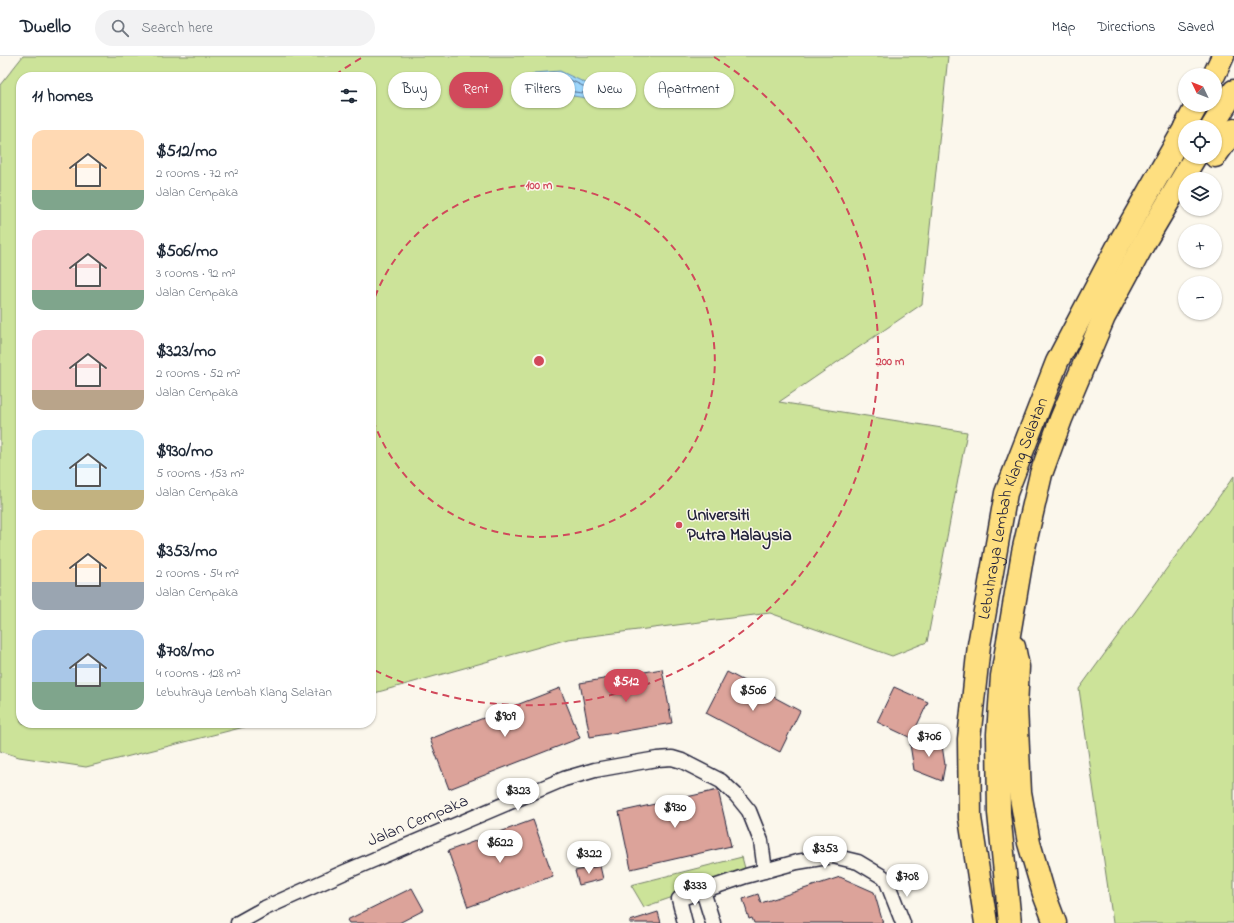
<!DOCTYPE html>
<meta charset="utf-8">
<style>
:root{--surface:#fff;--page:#f2f2f3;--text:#1f2937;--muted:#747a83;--line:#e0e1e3;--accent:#d1495b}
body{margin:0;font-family:"Indie Flower",sans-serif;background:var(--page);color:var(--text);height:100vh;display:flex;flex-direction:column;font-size:15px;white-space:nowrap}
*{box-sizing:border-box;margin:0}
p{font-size:13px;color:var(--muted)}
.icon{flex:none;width:22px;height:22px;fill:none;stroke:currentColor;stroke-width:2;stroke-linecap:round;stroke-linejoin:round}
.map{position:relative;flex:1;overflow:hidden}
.details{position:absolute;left:16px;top:16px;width:360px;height:656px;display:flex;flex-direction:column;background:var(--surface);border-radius:16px;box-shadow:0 1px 3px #0004}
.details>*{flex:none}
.top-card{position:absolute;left:388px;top:16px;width:380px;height:36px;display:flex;gap:8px}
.needle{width:26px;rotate:313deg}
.controls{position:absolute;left:1178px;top:12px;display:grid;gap:8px}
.controls a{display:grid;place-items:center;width:44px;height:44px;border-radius:50%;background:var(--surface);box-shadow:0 1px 3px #0004;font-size:20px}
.price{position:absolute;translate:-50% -34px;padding:0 9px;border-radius:14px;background:#fff;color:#222;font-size:13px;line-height:26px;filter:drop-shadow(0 1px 2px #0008)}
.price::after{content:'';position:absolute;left:50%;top:24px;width:12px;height:9px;margin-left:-6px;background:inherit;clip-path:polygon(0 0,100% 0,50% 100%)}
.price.current{background:var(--accent);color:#fff}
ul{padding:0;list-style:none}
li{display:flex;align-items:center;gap:12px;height:100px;padding:0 16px}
li span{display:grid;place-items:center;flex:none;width:112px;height:80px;border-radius:12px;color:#555}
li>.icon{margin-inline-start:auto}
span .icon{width:48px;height:48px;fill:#fffc;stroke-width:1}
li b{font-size:17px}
h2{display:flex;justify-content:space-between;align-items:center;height:48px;padding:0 16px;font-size:17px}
.chip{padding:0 14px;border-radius:18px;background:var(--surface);box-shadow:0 1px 3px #0004;font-size:14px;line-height:36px}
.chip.current{background:var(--accent);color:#fff}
header{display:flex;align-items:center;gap:24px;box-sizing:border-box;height:56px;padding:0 20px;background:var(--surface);border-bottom:1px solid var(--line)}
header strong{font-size:19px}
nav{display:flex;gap:22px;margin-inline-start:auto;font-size:14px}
.search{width:280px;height:36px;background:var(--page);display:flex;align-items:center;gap:10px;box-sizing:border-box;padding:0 14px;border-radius:22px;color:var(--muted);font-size:15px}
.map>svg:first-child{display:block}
</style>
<header>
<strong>Dwello</strong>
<div class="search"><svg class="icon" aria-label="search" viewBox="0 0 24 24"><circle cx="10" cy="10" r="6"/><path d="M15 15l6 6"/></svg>Search here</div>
<nav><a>Map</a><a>Directions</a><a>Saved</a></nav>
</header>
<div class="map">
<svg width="1234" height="867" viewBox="0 0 1234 867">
<rect width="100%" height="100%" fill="#fbf7ec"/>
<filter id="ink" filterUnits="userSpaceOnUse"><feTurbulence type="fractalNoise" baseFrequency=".025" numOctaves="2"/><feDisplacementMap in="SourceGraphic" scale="8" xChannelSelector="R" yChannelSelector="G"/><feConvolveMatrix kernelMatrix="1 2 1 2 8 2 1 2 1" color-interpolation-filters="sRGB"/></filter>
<g filter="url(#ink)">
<!-- green -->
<path fill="#cce399" stroke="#77826a" d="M23 0H948L922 248 779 346 967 376 927 586 892 600 770 557 568 583 371 638V21H21V667H260L86 711 19 701 0 695V29Z
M1234 420V867H1113L1079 633Z
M742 801 746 816 644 851 631 829Z"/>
<!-- water -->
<path fill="#9dd7fd" stroke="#6c8faf" d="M560 15 592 30 586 42 528 33 526 26 534 17Z"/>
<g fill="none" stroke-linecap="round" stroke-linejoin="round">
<!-- shore -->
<path stroke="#536a89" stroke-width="1" d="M560 19 585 31 586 33 584 36 582 37 532 30 531 28 536 21Z"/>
</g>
<!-- building -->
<path fill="#dca39a" stroke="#22223b" d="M662 613 672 667 590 681 580 627Z
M727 616 800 655 780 696 706 657Z
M894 631 928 646 911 682 877 666Z
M560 632 580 682 449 733 430 683Z
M941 683 945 709 942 725 914 714 910 688Z
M718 734 731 790 631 813 619 756Z
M533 764 553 820 468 851 448 795Z
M600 810 603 823 579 829 575 815Z
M840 821 874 836 883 867H754L752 862 749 863 743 843 758 838 761 847Z
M412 832 424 854 399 867H349L347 864Z
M658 856 661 867H630V865Z"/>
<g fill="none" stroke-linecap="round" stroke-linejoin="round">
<!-- minor casing -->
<g stroke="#22223b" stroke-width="17">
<path id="minor" d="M703 835 713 867
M238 867 265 852 345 816 564 723 595 714 657 703 672 702 682 705 721 725 736 739 749 755 761 785 765 815
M685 867 679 843 746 820 797 806 833 800 858 806 883 821 887 826 903 867"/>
</g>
<!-- motorway casing -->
<g stroke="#22223b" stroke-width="25">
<g id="motorway">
<path d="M1214 19 1223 0"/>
<path d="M1185 71 1197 49"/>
<path d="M1212 71 1234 35"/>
<path d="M1215 100 1234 74"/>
<path d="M1014 591 1018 611 1016 651 1020 736 1029 787 1044 838 1055 867"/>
<path id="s1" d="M986 867 970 762 969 683 979 589 1006 437 1057 306 1121 184 1185 72"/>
<path d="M1010 867 999 757 998 678 1002 620 1023 496 1041 418 1061 363 1104 261 1144 187 1195 101"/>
</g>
</g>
<!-- minor -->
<use href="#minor" stroke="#fbf7ec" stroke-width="14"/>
<!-- motorway -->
<use href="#motorway" stroke="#fedf80" stroke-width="22"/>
</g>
</g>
<!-- distance rings -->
<g fill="none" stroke="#d1495b" stroke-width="2" stroke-dasharray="7 5">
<path d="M371 252A176 176 0 1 1 371 358"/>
<path d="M335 19A351 351 0 0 1 363 1M714 1A351 351 0 0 1 372 613"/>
</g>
<!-- markers -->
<circle fill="#d1495b" stroke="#fbf7ec" stroke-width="1.5" cx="679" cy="469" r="4"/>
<g text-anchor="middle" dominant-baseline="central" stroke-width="3" stroke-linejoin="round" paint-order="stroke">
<!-- street labels -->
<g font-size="17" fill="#22223b" stroke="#fbf7ec">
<text stroke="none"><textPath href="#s1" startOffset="421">Lebuhraya Lembah Klang Selatan</textPath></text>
<text transform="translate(418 765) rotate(-23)">Jalan Cempaka</text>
</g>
<!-- poi labels -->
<g font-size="17" font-weight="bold" fill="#22223b" stroke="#fbf7ec" text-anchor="start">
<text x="687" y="459">Universiti<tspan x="687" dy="20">Putra Malaysia</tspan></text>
</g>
</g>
<circle cx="539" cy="305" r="6" fill="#d1495b" stroke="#fbf7ec" stroke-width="2"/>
<g font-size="12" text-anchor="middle" font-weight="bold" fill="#d1495b" stroke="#fbf7ec" stroke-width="3" stroke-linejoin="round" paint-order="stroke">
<text x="539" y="133">100 m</text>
<text x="890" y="309">200 m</text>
</g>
</svg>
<div class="controls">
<a><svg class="needle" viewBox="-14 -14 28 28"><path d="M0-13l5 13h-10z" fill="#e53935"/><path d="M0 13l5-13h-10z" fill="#747a83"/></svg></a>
<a><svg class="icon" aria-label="locate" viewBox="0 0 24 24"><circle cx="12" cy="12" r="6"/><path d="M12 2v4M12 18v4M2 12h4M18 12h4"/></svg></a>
<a><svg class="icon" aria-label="layers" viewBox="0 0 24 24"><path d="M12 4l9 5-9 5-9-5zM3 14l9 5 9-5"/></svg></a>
<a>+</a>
<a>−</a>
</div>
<b class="price current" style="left:626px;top:647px">$512</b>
<b class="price" style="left:753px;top:656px">$506</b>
<b class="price" style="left:505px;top:682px">$909</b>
<b class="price" style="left:929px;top:702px">$706</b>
<b class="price" style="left:518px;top:756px">$323</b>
<b class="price" style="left:675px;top:773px">$930</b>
<b class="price" style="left:500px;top:808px">$622</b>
<b class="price" style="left:825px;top:814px">$353</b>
<b class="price" style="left:589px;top:819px">$322</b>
<b class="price" style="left:907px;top:842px">$708</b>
<b class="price" style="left:695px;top:851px">$333</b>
<div class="top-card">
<a class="chip">Buy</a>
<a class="chip current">Rent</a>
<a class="chip">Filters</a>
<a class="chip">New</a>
<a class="chip">Apartment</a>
</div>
<section class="details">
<h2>11 homes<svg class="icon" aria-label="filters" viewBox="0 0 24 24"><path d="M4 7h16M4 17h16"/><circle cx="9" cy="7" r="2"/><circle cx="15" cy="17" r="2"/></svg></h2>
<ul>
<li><span style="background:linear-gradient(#ffd9b3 75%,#7fa58c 0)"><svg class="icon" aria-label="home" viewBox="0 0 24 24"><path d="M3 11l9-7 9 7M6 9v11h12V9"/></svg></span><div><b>$512/mo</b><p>2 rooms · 72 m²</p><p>Jalan Cempaka</p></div></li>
<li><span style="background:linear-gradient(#f6c9c9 75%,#7fa58c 0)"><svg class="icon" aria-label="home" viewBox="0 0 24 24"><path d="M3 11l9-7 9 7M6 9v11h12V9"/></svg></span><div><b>$506/mo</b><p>3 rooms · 92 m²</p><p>Jalan Cempaka</p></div></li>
<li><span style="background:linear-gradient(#f6c9c9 75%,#b9a48a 0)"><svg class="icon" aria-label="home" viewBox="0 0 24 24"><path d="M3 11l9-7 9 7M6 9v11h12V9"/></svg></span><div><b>$323/mo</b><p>2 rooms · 52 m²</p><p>Jalan Cempaka</p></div></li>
<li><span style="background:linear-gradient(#bfe0f5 75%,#c2b280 0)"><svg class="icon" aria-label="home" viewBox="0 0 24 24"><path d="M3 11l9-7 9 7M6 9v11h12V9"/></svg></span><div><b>$930/mo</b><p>5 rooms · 153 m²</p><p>Jalan Cempaka</p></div></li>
<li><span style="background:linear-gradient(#ffd9b3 65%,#9aa5b1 0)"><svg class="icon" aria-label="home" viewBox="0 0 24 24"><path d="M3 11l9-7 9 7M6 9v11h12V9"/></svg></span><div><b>$353/mo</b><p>2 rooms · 54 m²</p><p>Jalan Cempaka</p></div></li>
<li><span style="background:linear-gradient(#a9c7e8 65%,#7fa58c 0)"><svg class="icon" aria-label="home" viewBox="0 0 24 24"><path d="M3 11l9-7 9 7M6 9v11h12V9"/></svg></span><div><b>$708/mo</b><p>4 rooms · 128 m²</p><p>Lebuhraya Lembah Klang Selatan</p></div></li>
</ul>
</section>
</div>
